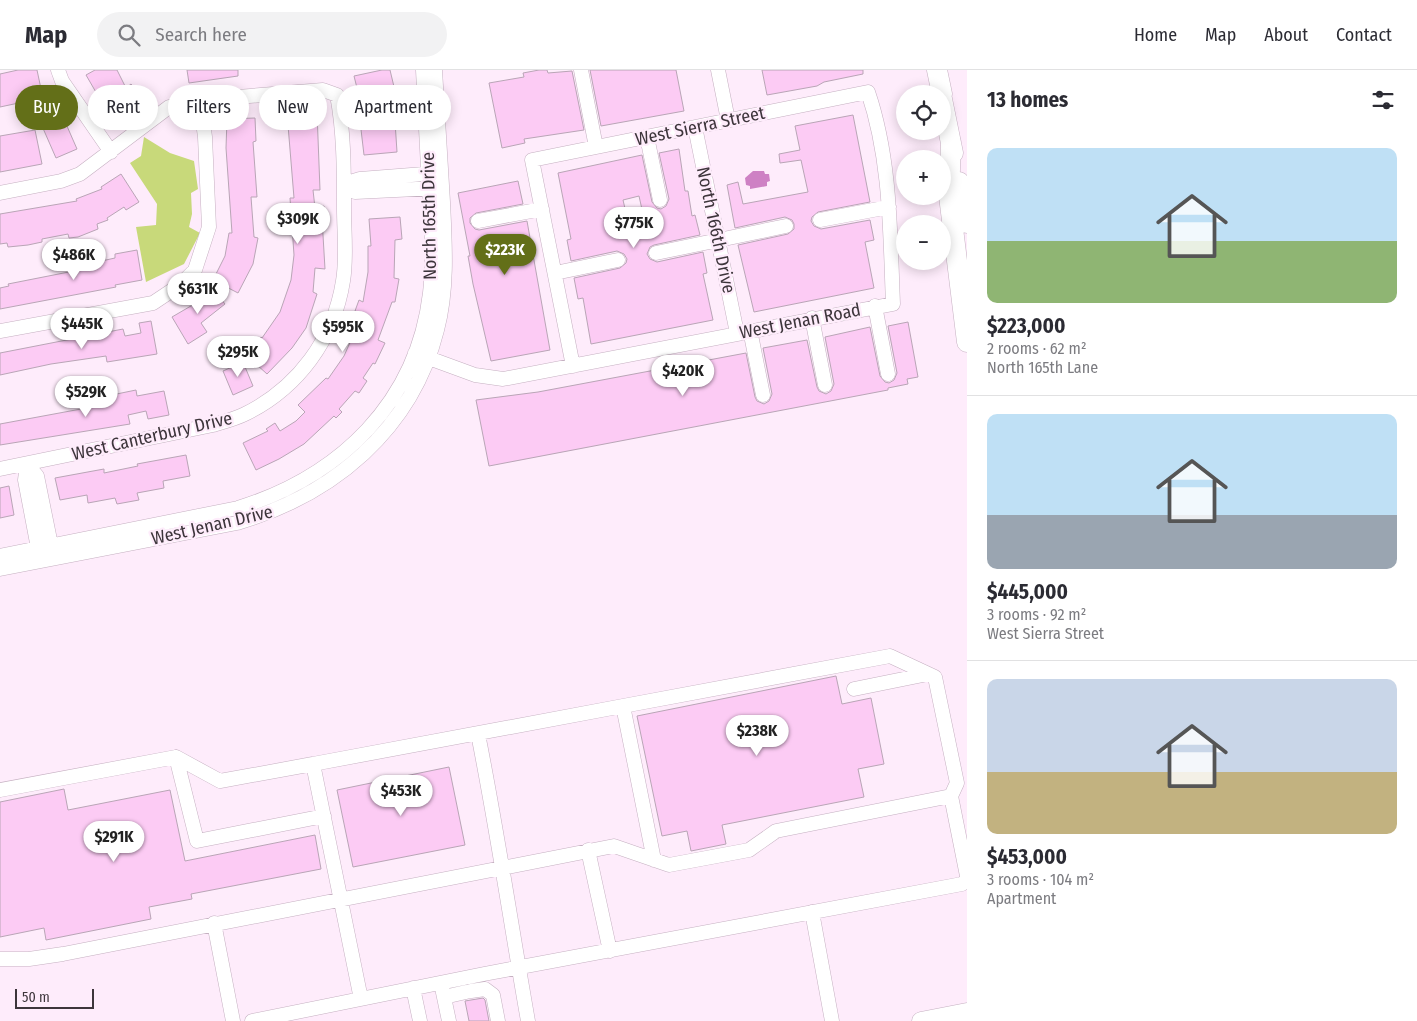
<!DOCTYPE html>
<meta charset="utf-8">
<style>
:root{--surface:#fff;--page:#f2f2f3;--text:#2b2b33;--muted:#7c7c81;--line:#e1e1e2;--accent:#636f18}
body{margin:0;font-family:"Fira Sans Condensed",sans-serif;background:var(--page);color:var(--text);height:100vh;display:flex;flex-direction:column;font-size:19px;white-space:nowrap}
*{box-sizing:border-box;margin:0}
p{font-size:16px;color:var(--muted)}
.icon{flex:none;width:28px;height:28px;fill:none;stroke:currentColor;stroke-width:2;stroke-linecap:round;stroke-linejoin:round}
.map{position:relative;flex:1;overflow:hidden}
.details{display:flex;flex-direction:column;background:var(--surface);width:450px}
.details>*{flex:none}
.banner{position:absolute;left:15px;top:15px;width:475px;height:45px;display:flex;gap:10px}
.tools{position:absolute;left:896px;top:15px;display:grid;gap:10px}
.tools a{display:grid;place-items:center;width:55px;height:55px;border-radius:50%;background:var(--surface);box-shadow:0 2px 12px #0003;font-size:25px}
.scale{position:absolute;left:15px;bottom:12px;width:79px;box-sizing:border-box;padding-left:5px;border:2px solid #3d353b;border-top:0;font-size:14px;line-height:18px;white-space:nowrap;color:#3d353b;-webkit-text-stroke:4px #feecfb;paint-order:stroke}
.price{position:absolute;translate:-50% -42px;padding:0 11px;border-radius:18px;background:#fff;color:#222;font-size:16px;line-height:32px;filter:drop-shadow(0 1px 2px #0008)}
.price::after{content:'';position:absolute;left:50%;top:30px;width:15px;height:11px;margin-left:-8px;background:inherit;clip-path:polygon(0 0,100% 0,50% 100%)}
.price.selected{background:var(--accent);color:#fff}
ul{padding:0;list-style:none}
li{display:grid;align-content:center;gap:10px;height:265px;padding:0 20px}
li+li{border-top:1px solid var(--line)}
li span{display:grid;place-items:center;height:155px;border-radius:10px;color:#555}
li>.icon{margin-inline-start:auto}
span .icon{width:90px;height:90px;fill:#fffc;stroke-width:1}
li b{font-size:21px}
h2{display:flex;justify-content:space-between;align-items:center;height:60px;padding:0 20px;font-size:21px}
.pill{padding:0 18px;border-radius:22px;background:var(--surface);box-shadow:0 2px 12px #0003;font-size:18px;line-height:45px}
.pill.selected{background:var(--accent);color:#fff}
header{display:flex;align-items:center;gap:30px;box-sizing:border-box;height:70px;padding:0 25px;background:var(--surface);border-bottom:1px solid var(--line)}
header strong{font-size:24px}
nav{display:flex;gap:28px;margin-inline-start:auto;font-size:18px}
.search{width:350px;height:45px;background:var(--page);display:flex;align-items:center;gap:12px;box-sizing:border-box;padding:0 18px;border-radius:28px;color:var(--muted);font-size:19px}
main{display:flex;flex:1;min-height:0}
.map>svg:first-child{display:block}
</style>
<header>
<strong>Map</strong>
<div class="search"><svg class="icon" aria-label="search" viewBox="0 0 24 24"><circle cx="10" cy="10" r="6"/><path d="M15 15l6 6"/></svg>Search here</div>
<nav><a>Home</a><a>Map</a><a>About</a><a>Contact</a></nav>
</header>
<main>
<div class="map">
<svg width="967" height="951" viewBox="0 0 967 951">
<rect width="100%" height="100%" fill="#feecfb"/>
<!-- green -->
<path fill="#c8d97a" d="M144 67 170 83 194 91 198 119 191 123 192 144 189 157 200 163 184 194 146 212 136 157 156 155 157 134 130 93 141 86Z"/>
<!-- water -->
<path fill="#ce81c4" d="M753 101H764L765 104H769L770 111 767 112V116L750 119V116L746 115 745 108Z"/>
<!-- building -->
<path fill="#fccbf4" stroke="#b9a5b6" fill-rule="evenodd" d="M18 0H37L44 33 28 36V31L0 37V4Z
M95 0H117L126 18 131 14 145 31 122 50 99 23 97 24 86 5Z
M187 0H238V6L189 13Z
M382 0H390L395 21H393L397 82 364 85 358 34H361L354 6Z
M539 0H547L548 3 572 1 584 60 524 69 525 73 502 78 489 13 524 7 523 3Z
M590 0H676L684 41 601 56Z
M762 0H863V4L824 12 817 16 767 25Z
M317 42 320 120H313L315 138 324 136 325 148H322L325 199 315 198 313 222 317 224 306 258 292 278 267 304 245 284 261 267 262 268 280 242 291 210 294 185 290 128H294L287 43Z
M853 45 870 132 818 142 812 147 811 151 814 156 821 159 870 150 874 170 865 172 874 218 754 242 738 175 788 164 794 159V154L792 150 785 147 735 158 727 115 738 112 743 134 808 122 801 90 780 93 779 84 800 80 795 56Z
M63 47 77 79 56 88 42 56Z
M255 48 256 71 253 72 257 127H251L254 167 258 168 253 194 238 223 213 210 225 186 229 163H232L226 78 227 49Z
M35 60 42 94 0 102V66Z
M679 79 685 121H688L692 146 695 145 700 165 654 175 650 177 647 184 650 189 657 192 703 182 707 203 703 204 713 250 591 274 583 228 578 229 574 208 620 198 626 193 627 189 624 184 617 181 571 191 567 170 571 169 558 103 642 85 652 132 657 138 661 139 666 136 669 129 659 83ZM639 126 643 144 627 147 623 130Z
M121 104 139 132 126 140 124 137 107 148 108 150 97 154 98 159 78 167 69 168 68 164 42 169V172L28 175 8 177 7 173 0 174V144L77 131 76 129 102 119 101 117Z
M518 111 523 134 476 143 470 148V153L475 159 479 160 527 151 550 280 491 291 473 214 468 186H470L458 123Z
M400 147 402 169 395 170 394 208 399 209 395 232H392L378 270 385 273 375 294 373 293 363 308 367 311 359 323 355 321 339 339 342 342 336 348 334 346 304 374 279 389 256 400 243 373 268 361 266 359 275 353 280 361 296 351 305 342 298 335 326 308 328 309 344 286 356 259 358 260 364 244 355 241 359 230 363 232 368 202V176H371L369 149Z
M137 180 142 210 115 215 116 217 0 239V218L9 216 8 214 89 198 88 194 115 188V184Z
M211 217 225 234 201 253 207 262 188 274 172 247 196 233 194 231Z
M151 251 157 284 107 292 106 286 51 294 0 305V283L123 259 125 266 141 263 139 253Z
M908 252 918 307 907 309 908 314 888 318V320L489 396 476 330 538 322 746 283 755 327 757 331 764 334 769 331 772 324 763 278 807 270 817 317 819 321 826 324 831 321 834 314 825 267 870 257 880 306 885 312 889 313 894 310 897 303 888 256Z
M243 292 253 316 233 325 223 301Z
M136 320 137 326 164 321 169 345 148 349 146 341 128 345 130 354 0 375V354L108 334 107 326Z
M186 385 190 406 163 411 164 418 137 423 139 430 117 434 115 428 88 433 87 425 60 430 55 408 104 399V403L138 396 137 394Z
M9 416 14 445 0 448V418Z
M836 606 842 634 871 628 884 694 858 699 864 727 722 755 726 774 691 781 687 761 662 766 637 646Z
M449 697 465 775 353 797 337 720Z
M64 719 68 740 170 720 185 791 315 765 321 799 191 824 192 829 149 837 151 849 46 870 44 858 0 867V732Z
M483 928 485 930 489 951H469L465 931Z"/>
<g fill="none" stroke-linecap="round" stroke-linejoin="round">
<!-- minor casing -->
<g stroke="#c5b0c1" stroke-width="15">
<path id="minor" d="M58 0 62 11 111 82
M581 0 596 77
M718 0 728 50
M695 57 737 263
M647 67 660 130
M344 114 355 122 437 118
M344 114 360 109 437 103
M0 123 61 111 80 104 169 37 200 30 323 20 337 25C344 61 344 101 344 139 344 162 347 188 343 211 334 269 298 318 245 344 235 349 223 352 213 355L0 399
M820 150 889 137
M478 151 542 139
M656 183 786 156
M555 203 618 190
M875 236 888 304
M812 248 825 315
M750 260 763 325
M0 261 153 233 180 215 195 200 209 157 205 67 200 30
M415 283 475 305 503 309 893 234C890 163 891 90 868 22L532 90 573 296
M27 394 37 406 51 475 49 484
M27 394 25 410 38 478 44 485
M0 486 238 438C340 406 417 333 430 223 434 188 431 152 429 117 427 78 425 39 423 0
M0 499 237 453C333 425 412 360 437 260 448 219 445 174 443 132 440 88 438 44 435 0
M854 619 928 604
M623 636 890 586 935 607 957 713 951 726
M478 664C497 759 511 855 528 951
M176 687 197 771 324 746
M313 694 623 636 654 790
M0 720 176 687 220 711 313 694 361 929
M588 780 610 881
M812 842 832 951
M214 853 233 951
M0 889H29L63 884 614 776 669 795 749 780 776 761 951 726 967 806
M441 913 449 951
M413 918 420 951
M471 921 485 919 493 925 498 951
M444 927 466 922
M252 951 484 904 962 814 967 810"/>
</g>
<!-- major casing -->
<g stroke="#c5b0c1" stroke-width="19">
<path id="major" d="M921 951 967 942"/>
</g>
<!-- highway casing -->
<g stroke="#c5b0c1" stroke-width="21">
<path id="highway" d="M937 0 942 24
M942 29 953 83
M951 72 949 126 967 272
M959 112 967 153"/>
</g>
<!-- minor -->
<use href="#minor" stroke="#fff" stroke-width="14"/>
<!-- major -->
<use href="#major" stroke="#fff" stroke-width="18"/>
<!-- highway -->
<use href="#highway" stroke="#fff" stroke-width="20"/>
</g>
<g text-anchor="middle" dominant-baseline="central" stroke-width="4.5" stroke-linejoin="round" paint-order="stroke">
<!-- street labels -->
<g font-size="18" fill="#3d353b" stroke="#feecfb">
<text transform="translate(700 56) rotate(-12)">West Sierra Street</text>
<text transform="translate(429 146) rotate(-91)">North 165th Drive</text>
<text transform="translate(716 160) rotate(78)">North 166th Drive</text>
<text transform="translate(800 251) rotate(-11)">West Jenan Road</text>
<text transform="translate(152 366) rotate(-13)">West Canterbury Drive</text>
<text transform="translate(212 455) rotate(-13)">West Jenan Drive</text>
</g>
</g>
</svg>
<div class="tools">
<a><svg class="icon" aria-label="locate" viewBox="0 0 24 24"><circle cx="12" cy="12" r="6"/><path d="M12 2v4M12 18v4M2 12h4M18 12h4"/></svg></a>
<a>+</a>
<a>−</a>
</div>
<div class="scale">50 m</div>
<b class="price" style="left:298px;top:175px">$309K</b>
<b class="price" style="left:634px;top:179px">$775K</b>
<b class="price selected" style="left:505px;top:206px">$223K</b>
<b class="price" style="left:74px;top:211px">$486K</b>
<b class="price" style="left:198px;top:245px">$631K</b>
<b class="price" style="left:82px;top:280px">$445K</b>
<b class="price" style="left:343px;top:283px">$595K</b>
<b class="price" style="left:238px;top:308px">$295K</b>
<b class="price" style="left:683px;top:327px">$420K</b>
<b class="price" style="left:86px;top:348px">$529K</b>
<b class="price" style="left:757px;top:687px">$238K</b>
<b class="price" style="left:401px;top:747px">$453K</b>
<b class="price" style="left:114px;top:793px">$291K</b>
<div class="banner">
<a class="pill selected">Buy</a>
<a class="pill">Rent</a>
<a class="pill">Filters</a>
<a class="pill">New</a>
<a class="pill">Apartment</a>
</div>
</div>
<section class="details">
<h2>13 homes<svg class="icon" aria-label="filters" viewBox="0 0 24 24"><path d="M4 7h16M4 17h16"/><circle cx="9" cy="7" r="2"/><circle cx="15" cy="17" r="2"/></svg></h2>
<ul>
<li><span style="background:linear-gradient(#bfe0f5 60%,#8fb573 0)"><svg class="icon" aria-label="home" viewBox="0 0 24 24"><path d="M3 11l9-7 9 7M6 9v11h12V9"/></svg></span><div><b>$223,000</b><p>2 rooms · 62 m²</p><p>North 165th Lane</p></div></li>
<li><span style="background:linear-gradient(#bfe0f5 65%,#9aa5b1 0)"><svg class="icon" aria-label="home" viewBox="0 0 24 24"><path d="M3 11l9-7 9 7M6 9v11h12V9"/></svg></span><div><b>$445,000</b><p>3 rooms · 92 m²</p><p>West Sierra Street</p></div></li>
<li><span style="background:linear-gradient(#c9d6e8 60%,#c2b280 0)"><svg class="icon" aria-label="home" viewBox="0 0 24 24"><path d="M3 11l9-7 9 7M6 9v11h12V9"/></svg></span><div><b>$453,000</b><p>3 rooms · 104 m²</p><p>Apartment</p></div></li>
</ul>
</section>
</main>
